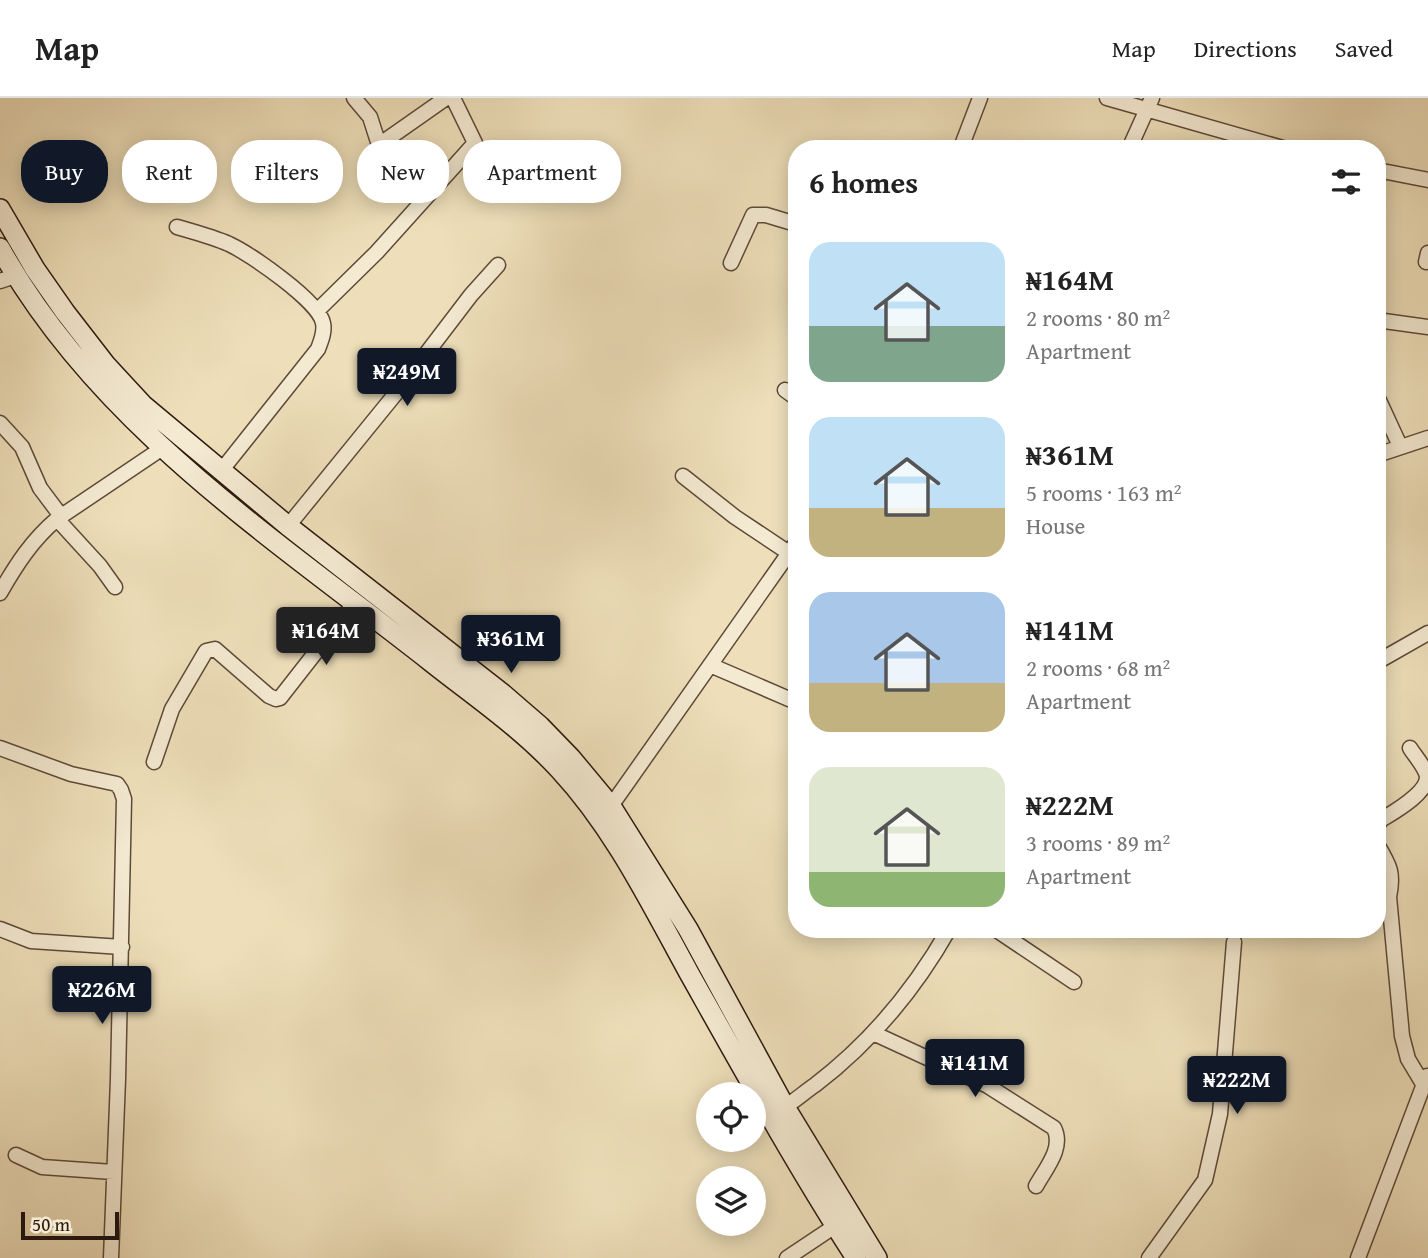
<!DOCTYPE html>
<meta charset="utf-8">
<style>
:root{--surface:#fff;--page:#f6f6f6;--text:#222;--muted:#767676;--line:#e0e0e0;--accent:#111827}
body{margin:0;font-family:"Gentium Book Plus",serif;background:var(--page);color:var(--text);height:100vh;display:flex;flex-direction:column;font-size:26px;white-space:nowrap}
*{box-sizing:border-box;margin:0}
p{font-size:23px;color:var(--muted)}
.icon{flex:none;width:38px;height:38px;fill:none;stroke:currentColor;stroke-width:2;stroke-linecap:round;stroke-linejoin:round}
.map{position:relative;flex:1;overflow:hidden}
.panel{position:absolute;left:788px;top:42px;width:598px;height:798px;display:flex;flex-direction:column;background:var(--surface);border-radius:28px;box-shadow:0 4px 18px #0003}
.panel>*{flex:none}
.hud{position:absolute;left:21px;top:42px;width:662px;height:63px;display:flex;gap:14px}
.tools{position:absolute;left:696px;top:984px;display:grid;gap:14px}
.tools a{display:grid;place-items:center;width:70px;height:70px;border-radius:50%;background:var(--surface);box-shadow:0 4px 18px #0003;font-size:35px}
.scale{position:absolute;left:21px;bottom:18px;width:98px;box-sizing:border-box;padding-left:7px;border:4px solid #2e190e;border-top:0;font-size:19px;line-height:24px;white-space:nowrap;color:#2e190e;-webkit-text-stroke:5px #f4ead2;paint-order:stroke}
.price{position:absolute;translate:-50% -60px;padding:0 16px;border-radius:7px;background:var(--accent);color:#fff;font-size:23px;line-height:46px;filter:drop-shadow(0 2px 4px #0008)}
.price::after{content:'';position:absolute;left:50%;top:42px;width:21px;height:16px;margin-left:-10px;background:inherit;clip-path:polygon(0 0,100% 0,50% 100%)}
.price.active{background:#222;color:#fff}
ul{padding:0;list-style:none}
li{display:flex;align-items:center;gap:21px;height:175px;padding:0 21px}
li span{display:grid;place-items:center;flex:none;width:196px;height:140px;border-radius:21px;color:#555}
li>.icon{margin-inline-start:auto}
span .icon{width:84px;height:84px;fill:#fffc;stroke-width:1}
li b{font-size:30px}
h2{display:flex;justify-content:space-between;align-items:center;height:84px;padding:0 21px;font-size:30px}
.tag{padding:0 24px;border-radius:28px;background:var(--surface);box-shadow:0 4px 18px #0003;font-size:24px;line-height:63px}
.tag.active{background:var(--accent);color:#fff}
header{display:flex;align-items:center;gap:42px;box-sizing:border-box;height:98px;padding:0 35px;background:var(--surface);border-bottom:2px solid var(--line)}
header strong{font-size:33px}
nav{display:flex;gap:38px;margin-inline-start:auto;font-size:24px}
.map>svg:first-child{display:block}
</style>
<header>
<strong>Map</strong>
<nav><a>Map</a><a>Directions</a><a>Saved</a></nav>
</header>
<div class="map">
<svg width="1428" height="1160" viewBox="0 0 1428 1160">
<rect width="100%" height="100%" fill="#eedfba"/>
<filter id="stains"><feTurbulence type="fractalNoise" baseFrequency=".00286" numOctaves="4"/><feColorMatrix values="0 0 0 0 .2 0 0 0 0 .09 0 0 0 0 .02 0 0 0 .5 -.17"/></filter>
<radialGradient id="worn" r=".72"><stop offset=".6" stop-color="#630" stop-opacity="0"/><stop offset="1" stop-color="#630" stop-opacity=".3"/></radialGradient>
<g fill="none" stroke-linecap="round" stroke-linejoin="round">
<!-- street casing -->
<g stroke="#5e4a39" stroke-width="17">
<path id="street" d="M354 0 370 19 379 47 446 0
M1107 0 1286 51
M962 47 980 0
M1129 51 1152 0
M1377 72 1428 82
M177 129C194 134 213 139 229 146 250 156 319 203 323 225 325 234 321 243 318 251L221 373
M1426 164 1428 155
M731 165 753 117H766L796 126
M0 183 15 178
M318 212 377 154 475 45 453 0
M1377 222 1428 229
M785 292 796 300
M1377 298 1400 348
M0 325 22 349 40 390 61 418
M1377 357 1428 340
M683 378 735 419 795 459
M57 421 100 468 115 489
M288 428 397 294 471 197 498 167
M0 495C16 467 32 442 57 421L164 349
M1377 564 1428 535
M710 567 796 604
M0 650 71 676 117 686 121 692 124 701 118 981 111 1160
M154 664 172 611 206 553 215 551 269 598 276 601 280 600 355 504
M611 708 796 445
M1377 728 1381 722C1394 714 1428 695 1427 678 1425 669 1415 658 1410 650
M1377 746C1390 768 1394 775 1389 799L1402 938 1408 961 1423 986
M0 831 31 843 122 849
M995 831 1074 884
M873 935 988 988 1054 1030C1064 1050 1046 1070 1036 1088
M779 1012C792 1006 803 995 815 987 870 945 915 891 949 831
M16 1057 42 1069 113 1074
M787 1160 835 1128
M1149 1160 1205 1082 1220 1016 1234 844
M1358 1160 1427 978"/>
</g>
<!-- secondary casing -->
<g stroke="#2e190e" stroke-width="22">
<path id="secondary" d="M0 111 35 171 65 214 106 267 143 307 288 428 503 596 540 628 571 660 611 708 688 831 785 1009 877 1160
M0 150C98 327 275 441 430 563 474 598 520 629 559 671 614 730 650 804 689 875 743 971 796 1067 856 1160"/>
</g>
<!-- street -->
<use href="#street" stroke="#f4ead2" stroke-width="14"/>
<!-- secondary -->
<use href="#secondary" stroke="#f4ead2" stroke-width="19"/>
</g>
<rect width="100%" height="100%" filter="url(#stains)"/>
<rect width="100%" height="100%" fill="url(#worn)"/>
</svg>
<div class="tools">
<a><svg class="icon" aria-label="locate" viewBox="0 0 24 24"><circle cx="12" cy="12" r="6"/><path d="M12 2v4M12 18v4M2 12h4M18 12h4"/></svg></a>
<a><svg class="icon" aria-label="layers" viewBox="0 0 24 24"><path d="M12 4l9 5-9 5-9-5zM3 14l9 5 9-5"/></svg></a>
</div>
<div class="scale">50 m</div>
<b class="price" style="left:407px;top:310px">₦249M</b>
<b class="price active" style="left:326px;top:569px">₦164M</b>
<b class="price" style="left:511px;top:577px">₦361M</b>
<b class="price" style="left:102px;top:928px">₦226M</b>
<b class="price" style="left:975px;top:1001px">₦141M</b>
<b class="price" style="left:1237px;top:1018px">₦222M</b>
<div class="hud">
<a class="tag active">Buy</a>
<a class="tag">Rent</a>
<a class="tag">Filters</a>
<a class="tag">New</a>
<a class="tag">Apartment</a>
</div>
<section class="panel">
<h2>6 homes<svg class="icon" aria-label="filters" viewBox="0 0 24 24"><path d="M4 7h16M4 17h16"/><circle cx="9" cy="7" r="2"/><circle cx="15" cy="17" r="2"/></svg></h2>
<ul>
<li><span style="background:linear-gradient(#bfe0f5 60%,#7fa58c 0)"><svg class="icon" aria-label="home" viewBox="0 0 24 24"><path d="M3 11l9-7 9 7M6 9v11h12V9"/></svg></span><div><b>₦164M</b><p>2 rooms · 80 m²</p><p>Apartment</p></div></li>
<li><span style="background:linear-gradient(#bfe0f5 65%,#c2b280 0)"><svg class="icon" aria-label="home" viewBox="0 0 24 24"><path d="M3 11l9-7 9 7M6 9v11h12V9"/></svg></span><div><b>₦361M</b><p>5 rooms · 163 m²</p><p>House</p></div></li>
<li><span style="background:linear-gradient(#a9c7e8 65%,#c2b280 0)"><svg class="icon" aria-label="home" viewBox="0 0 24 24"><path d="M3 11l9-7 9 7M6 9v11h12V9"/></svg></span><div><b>₦141M</b><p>2 rooms · 68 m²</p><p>Apartment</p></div></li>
<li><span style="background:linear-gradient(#dfe7d0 75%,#8fb573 0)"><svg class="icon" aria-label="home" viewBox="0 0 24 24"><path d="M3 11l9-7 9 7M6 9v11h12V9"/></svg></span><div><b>₦222M</b><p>3 rooms · 89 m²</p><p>Apartment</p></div></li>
</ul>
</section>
</div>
